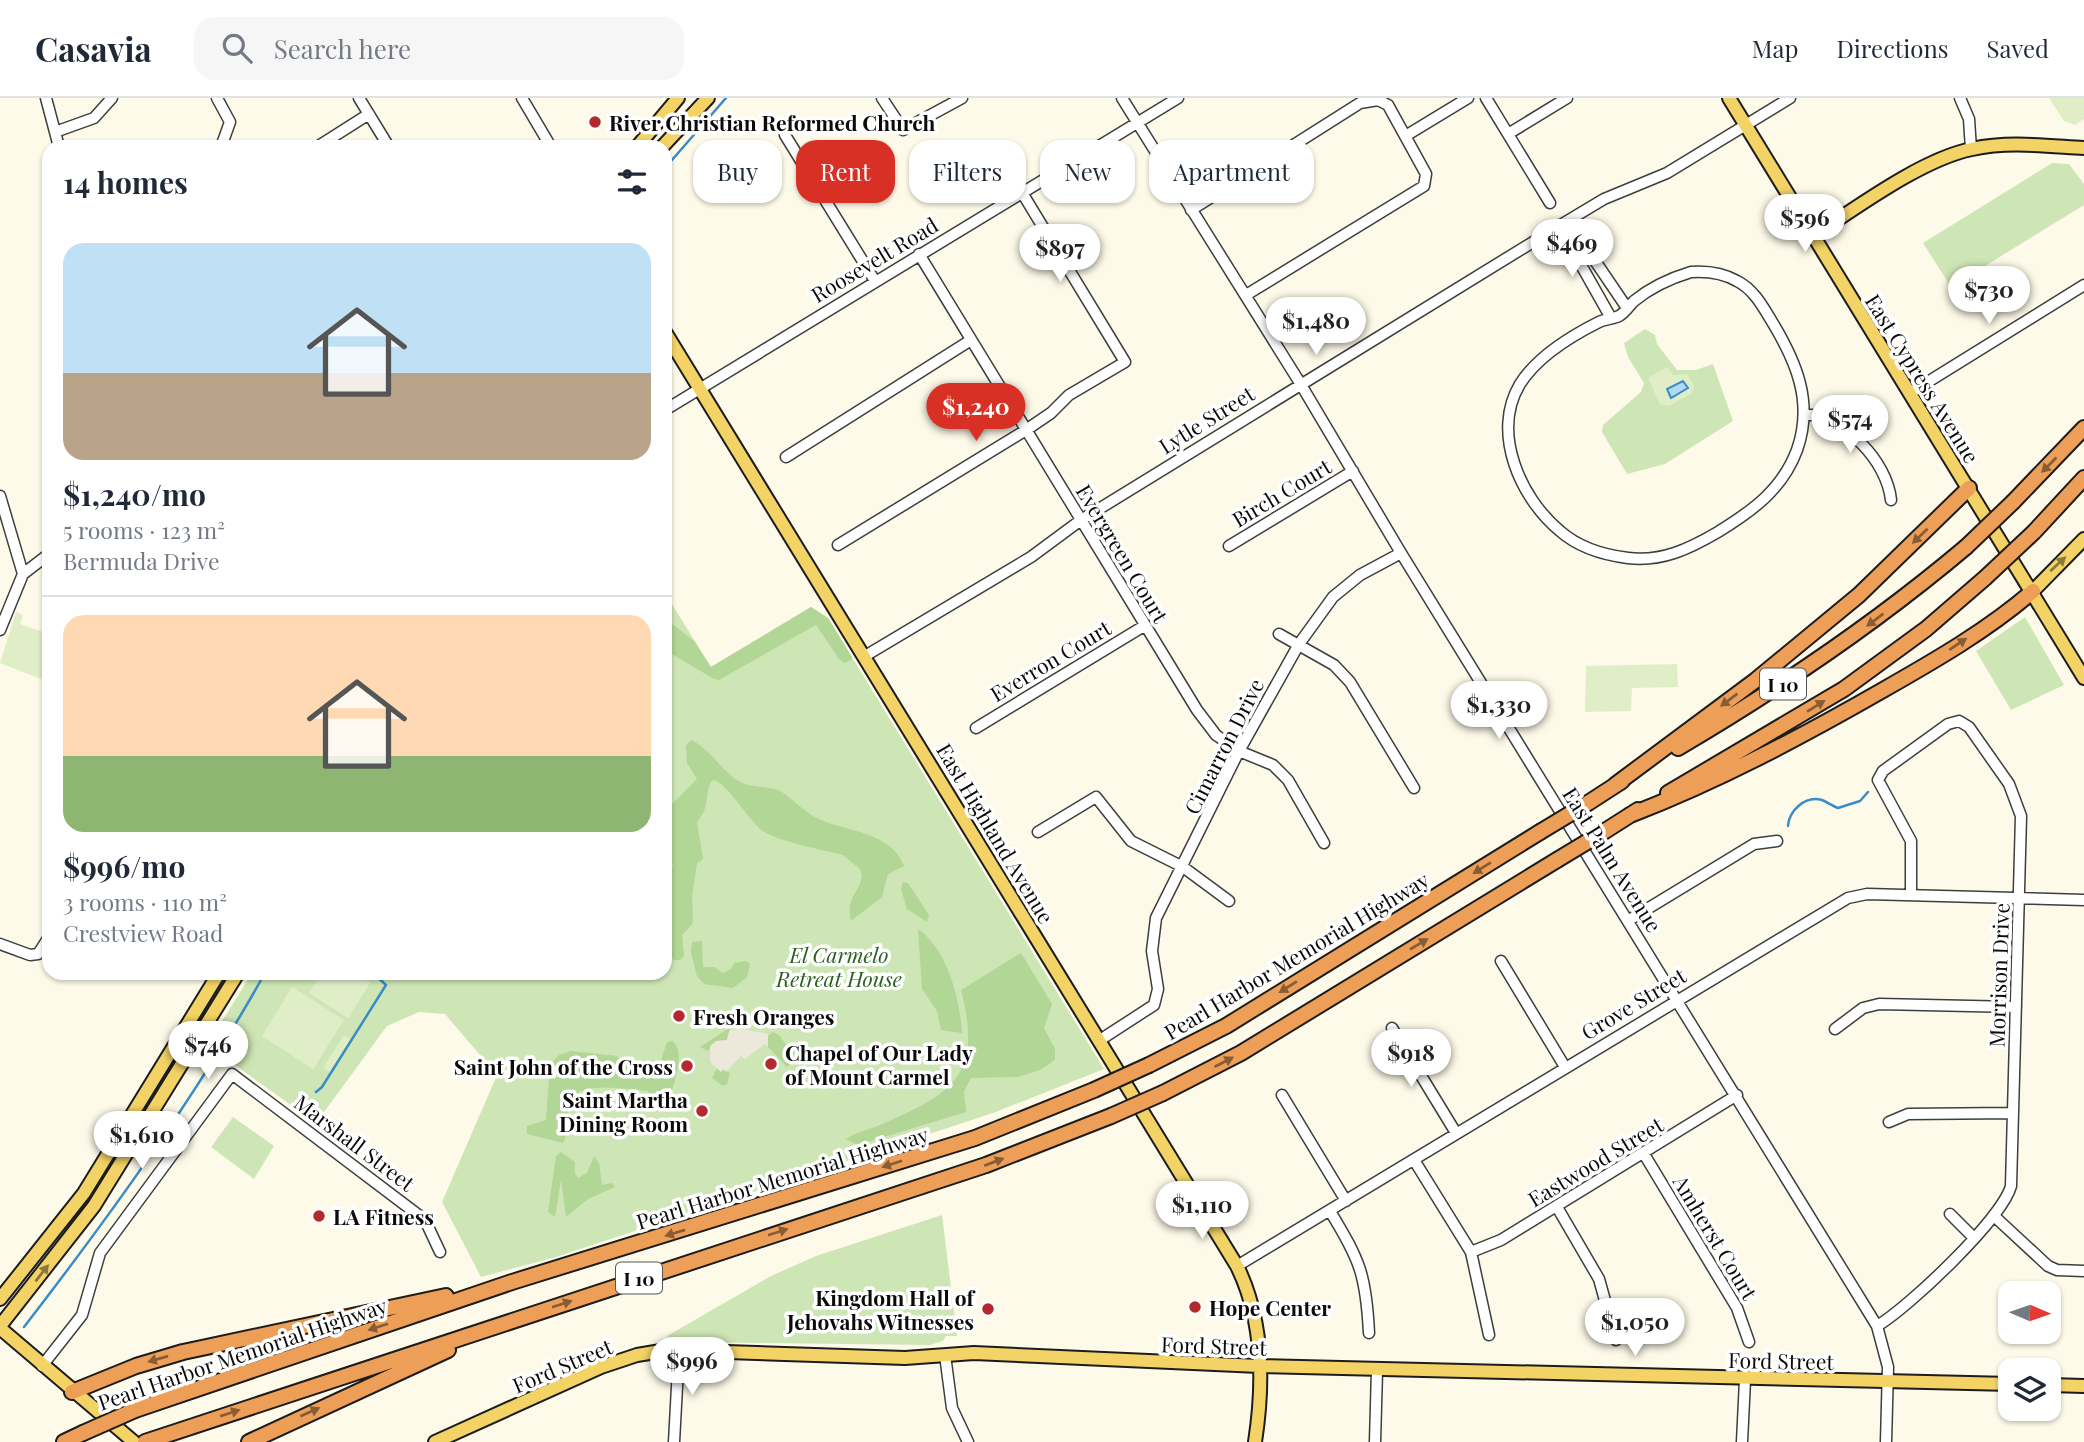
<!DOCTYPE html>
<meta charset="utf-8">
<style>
:root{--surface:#fff;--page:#f6f6f7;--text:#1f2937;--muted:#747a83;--line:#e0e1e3;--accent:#d93025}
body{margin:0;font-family:"Playfair Display",serif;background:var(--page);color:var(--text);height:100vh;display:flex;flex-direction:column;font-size:26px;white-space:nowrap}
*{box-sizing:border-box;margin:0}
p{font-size:23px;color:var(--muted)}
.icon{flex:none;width:38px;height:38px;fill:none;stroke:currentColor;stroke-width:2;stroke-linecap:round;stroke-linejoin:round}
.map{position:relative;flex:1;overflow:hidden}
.panel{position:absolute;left:42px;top:42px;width:630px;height:840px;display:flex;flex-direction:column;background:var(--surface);border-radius:21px;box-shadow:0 2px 5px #0004}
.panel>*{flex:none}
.banner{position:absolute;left:693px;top:42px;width:665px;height:63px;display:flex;gap:14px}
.needle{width:46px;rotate:92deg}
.buttons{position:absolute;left:1998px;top:1183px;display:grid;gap:14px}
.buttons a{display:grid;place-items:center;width:63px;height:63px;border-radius:14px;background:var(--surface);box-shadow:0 2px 5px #0004;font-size:35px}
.price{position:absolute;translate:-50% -60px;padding:0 16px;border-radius:24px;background:#fff;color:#222;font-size:23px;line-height:46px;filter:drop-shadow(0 2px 4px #0008)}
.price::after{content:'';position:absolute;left:50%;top:42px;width:21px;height:16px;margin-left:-10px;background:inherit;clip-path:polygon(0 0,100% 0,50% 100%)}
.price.on{background:var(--accent);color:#fff}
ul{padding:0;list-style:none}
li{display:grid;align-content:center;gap:14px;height:371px;padding:0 21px}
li+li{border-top:2px solid var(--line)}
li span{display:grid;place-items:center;height:217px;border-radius:21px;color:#555}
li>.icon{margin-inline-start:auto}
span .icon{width:126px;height:126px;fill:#fffc;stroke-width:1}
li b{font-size:30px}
h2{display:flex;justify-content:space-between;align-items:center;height:84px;padding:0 21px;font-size:30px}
.tag{padding:0 24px;border-radius:21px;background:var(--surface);box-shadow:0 2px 5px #0004;font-size:24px;line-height:63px}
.tag.on{background:var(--accent);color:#fff}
header{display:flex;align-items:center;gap:42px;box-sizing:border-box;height:98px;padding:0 35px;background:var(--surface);border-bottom:2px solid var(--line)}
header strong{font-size:33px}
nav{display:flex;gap:38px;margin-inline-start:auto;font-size:24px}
.search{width:490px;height:63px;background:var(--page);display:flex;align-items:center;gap:18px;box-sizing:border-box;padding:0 24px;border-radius:21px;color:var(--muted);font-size:26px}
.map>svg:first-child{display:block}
</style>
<header>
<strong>Casavia</strong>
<div class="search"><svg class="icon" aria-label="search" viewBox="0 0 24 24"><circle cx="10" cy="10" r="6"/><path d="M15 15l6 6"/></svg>Search here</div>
<nav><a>Map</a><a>Directions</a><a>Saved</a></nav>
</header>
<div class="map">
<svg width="2084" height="1344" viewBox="0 0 2084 1344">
<rect width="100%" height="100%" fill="#fefae9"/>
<!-- green -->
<path fill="#cee6b5" d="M2052 65 2069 66 2084 86V107L1951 189 1923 145Z
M1645 231 1655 237 1657 246 1677 272H1696L1713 266 1733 323 1665 366 1627 376 1602 334 1603 327 1641 294 1644 285 1628 259 1624 245Z
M665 495 711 569 811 509 828 520 1104 971 993 1015 556 1159 481 1179 442 1104 497 977 445 916 419 914 387 928 316 1025 207 947 252 875H665Z
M2025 519 2064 587 2011 612 1976 553Z
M233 1019 274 1048 254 1081 211 1049Z
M942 1117 957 1238H946L943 1243 930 1247 677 1244 667 1238 771 1178 816 1158Z"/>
<!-- forest -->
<path fill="#b1d695" d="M811 509 828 520 852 559 851 562 845 565 839 561 816 527 719 582 714 581 665 552V520L694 543 711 569Z
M691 642C712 652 726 680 745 686 756 690 772 688 782 694 794 702 803 713 817 720 845 734 891 733 904 768L888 776 882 799 851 823C845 800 859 796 862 778L860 771 843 757C824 752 774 743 760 731 749 721 724 682 713 682 703 691 712 708 697 724L703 761 697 765 692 798 693 825 682 837 684 858 680 862H674L665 855V803L673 768 665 748V713L697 681 687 665 686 648Z
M903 784 908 785 929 817 927 824 907 811 901 791Z
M918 831C948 852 960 902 962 935L941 932 937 913 922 891Z
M702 843 703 869H714L723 875 731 871 734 865 746 863 750 866 747 879 733 890 704 886 697 878 691 855 692 844Z
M1021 855 1052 906 1044 930 1055 951V962L1040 972 1018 979 971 980 964 993 966 1014 858 1047 846 1041C856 1034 869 1032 880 1027 954 995 983 977 961 892Z
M729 930 731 937 727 942 716 943 708 953 700 949Z
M773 934 780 938 788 950 801 951 803 968 792 964 787 969 768 949 766 940Z
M673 943C687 957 672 987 669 1004L650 1001 648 993C627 992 575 980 569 1007 567 1020 569 1034 563 1045L527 1036V1028L546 1022 550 967 559 957 571 953 617 958 629 971 656 978 667 944Z
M717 970 730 975 727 986 723 988 712 980Z
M561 1054 575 1064V1076L578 1080 587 1075 594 1058 599 1065 602 1087 612 1085 615 1089 588 1101 566 1119 561 1082 555 1119 548 1114 556 1058Z"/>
<!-- pitch -->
<path fill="#e0eec7" d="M2049 0H2084V21L2075 27 2064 23Z
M1667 269 1673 277 1687 276 1694 288 1692 295 1669 308 1660 306 1648 280Z
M16 514 23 517 20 526 49 536V559L41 581 0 565Z
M1677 566 1678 589 1632 590 1631 613 1585 614 1586 568Z
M321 875H354L370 885 348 920 309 895Z
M292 889 344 922 313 971 262 938Z
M344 937 351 941 330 974 323 970Z"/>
<!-- plaza -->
<path fill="#ece8da" d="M737 930 768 936V949L765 946 745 961 741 958 727 973 723 971 721 974 710 964V948L716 943 727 942 729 933Z"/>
<!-- water -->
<path fill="#b0d9f3" stroke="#3a8cc7" stroke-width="2" d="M1683 283 1688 290 1671 300 1667 291Z"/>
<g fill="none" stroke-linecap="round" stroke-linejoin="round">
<!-- stream -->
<path stroke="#3a8cc7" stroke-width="2.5" d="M665 70 726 0
M1788 728C1789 713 1805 697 1822 702 1827 704 1832 708 1838 710L1860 703 1868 694
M316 994 322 989 386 887 373 875
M24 1229C112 1115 195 1000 265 875"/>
<!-- minor casing -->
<g stroke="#3e3e3e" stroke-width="13">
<path id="minor" d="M46 0 59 49
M217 0 230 24 221 49
M359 0 389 49
M522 0 551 49
M882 0 903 32 962 0
M1122 0 1300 285 1401 455 1877 1228 1888 1269 1886 1344
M1486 0 1550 105
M1960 0 1969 21 1971 51
M55 34 94 20 112 0
M1508 36 1567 0
M785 37 875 183
M1407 37 1468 0
M317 49 369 16
M1191 112 1360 5 1378 2 1388 7 1426 76 1424 88 1246 197
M1568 123 1627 210
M1559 128 1611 220
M919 156 1197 612 1216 637 1239 653 1273 667 1288 682 1324 745
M1691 174C1706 173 1723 175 1737 183 1753 191 1762 207 1771 222 1796 263 1814 304 1797 352 1782 392 1752 413 1718 434 1689 451 1662 464 1628 460 1604 457 1578 449 1560 433 1520 400 1491 334 1520 286 1537 259 1571 238 1599 224 1605 221 1613 221 1619 218 1625 215 1629 208 1634 203 1650 190 1671 180 1691 174Z
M1910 295 2084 187
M665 312 1178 0
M1804 316C1845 319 1887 363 1891 402
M786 359 971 242
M0 398 23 476 0 532
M838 447 1026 332 1051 315 1069 297 1125 264 1021 93
M1229 448 1353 373
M23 476 49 456
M1279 536 1334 567 1350 584 1414 690
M865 558 1031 459 1081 422 1559 128 1604 101 1667 75 1790 0
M976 630 1144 528
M1038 734 1096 699 1131 743 1183 769 1229 803
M1629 822 1754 746 1777 743
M0 846 30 857 38 856 49 839
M1501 863 1565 969
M1392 930 1456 1035
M1835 931 1863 910 1879 906 2016 909
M1100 942 1154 907 1158 891 1152 853 1156 820 1239 653 1299 546 1333 499 1360 477 1401 455
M1282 997 1346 1103
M1889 1024 1908 1016 2012 1015
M1644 1056 1737 1210 1749 1244
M1414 1062 1471 1154 1489 1237
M1557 1109 1599 1181 1616 1242
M1330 1113C1360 1163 1366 1176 1369 1235
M1950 1116 1973 1139
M1994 1118 2048 1168 2057 1172 2084 1173
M1471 1154 1501 1142 1737 997
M1237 1168 1848 800 1867 796 2084 802
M1877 1228C1908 1210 2002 1121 2011 1088L2021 718 2009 686 1969 629 1959 623 1948 626 1883 673 1878 682 1911 743V797
M945 1257 952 1310 968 1344
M42 1268 82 1217 100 1155 232 976 425 1122 440 1154
M674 1344 679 1252
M1375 1344 1377 1272
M1742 1344 1745 1282"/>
</g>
<!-- major casing -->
<g stroke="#1c1c1c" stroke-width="16">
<path id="major" d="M1729 0 2084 580
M637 49 678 0
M662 49 708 0
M1813 138C1856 110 1922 61 1972 51 2008 43 2047 48 2084 50
M665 234 1237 1168C1263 1221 1264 1286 1255 1344
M2033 493 2084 441
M0 1201 84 1095 219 875
M0 1228 94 1108 238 875
M0 1230 134 1344
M2049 1287 2084 1288
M435 1344 601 1269 637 1257 667 1252 905 1260 974 1255 1259 1268 2011 1286"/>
</g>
<!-- highway casing -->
<g stroke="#1c1c1c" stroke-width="18">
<path id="highway" d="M2013 404 2084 330
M2034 434 2084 380
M1678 650C1780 590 1876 525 1966 449
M1615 687 1756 582 1859 497 1969 390
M1668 695 1844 591 1926 531 1985 480
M1588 705 1622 683
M1630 717C1718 683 1801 639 1883 592 1934 563 1988 532 2033 493
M1605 733 1638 712
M1149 967 1226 928 1540 734
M1163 995 1241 955 1557 762
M72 1294 136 1268 183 1254 446 1198
M135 1312 512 1184 975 1040 1094 992
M64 1344 83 1335
M145 1344 986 1067 1111 1018
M249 1344 448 1252"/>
</g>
<!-- minor -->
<use href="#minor" stroke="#fff" stroke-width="10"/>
<!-- major -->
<use href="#major" stroke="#f3d365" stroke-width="12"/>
<!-- highway -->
<use href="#highway" stroke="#ee9f57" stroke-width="14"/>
<!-- highway-bridge casing -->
<g stroke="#1c1c1c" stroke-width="18" stroke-linecap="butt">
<path id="highway-bridge" d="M1966 449 2013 404
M1985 480 2034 434
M1540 734 1588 705
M1557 762 1605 733
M1094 992 1149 967
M1111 1018 1163 995
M83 1335 135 1312"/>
</g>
<!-- highway-bridge -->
<use href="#highway-bridge" stroke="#ee9f57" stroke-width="14"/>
</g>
<!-- one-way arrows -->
<defs><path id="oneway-solid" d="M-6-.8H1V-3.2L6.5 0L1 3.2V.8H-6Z" transform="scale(1.75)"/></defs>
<g fill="#885c35">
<use href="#oneway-solid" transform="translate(2049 367) rotate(135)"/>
<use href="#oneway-solid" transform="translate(1920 438) rotate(136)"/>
<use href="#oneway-solid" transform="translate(1875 522) rotate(143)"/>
<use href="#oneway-solid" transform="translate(1958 546) rotate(-34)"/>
<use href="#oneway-solid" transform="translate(1729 602) rotate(143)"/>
<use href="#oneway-solid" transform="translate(1816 608) rotate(-32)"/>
<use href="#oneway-solid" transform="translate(1482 770) rotate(148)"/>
<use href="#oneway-solid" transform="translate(1419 846) rotate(-31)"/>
<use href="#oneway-solid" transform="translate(1288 889) rotate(148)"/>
<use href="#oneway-solid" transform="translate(1224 964) rotate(-27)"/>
<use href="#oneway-solid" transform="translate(994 1064) rotate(-21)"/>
<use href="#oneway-solid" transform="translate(892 1066) rotate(162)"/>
<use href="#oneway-solid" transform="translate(778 1134) rotate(-18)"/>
<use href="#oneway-solid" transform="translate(675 1135) rotate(163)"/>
<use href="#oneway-solid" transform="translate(562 1206) rotate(-18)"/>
<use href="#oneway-solid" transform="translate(378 1229) rotate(162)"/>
<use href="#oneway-solid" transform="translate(158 1261) rotate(164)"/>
<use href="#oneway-solid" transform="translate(310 1314) rotate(-24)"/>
<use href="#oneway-solid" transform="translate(230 1315) rotate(-18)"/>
</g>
<g fill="#8b793c">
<use href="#oneway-solid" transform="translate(2058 466) rotate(-43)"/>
<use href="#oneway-solid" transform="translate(42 1175) rotate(-52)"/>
</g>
<!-- markers -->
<g fill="#b4292d" stroke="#fff" stroke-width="2.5">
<circle cx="595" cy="24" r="7"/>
<circle cx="679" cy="918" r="7"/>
<circle cx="771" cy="966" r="7"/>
<circle cx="687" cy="968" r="7"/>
<circle cx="702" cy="1013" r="7"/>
<circle cx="319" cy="1118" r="7"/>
<circle cx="1195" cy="1209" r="7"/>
<circle cx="988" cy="1211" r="7"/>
</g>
<g text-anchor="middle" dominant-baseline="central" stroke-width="7" stroke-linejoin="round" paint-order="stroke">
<!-- shield labels -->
<g fill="#fff" stroke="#545454" stroke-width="2">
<rect x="1760" y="570.5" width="46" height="31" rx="5"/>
<rect x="616" y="1164.5" width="46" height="31" rx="5"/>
</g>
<g font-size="19" font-weight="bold" fill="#0b0b0b">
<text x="1783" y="586">I 10</text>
<text x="639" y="1180">I 10</text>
</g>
<!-- poi labels -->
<g font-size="21" font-weight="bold" fill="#0b0b0b" stroke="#fff" text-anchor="start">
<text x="609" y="24">River Christian Reformed Church</text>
<text x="693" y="918">Fresh Oranges</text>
<text x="785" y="954">Chapel of Our Lady<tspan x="785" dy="24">of Mount Carmel</tspan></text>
<text x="673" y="968" text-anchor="end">Saint John of the Cross</text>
<text x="688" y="1001" text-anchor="end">Saint Martha<tspan x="688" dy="24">Dining Room</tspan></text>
<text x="333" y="1118">LA Fitness</text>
<text x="974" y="1199" text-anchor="end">Kingdom Hall of<tspan x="974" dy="24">Jehovahs Witnesses</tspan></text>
<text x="1209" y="1209">Hope Center</text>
</g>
<!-- street labels -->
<g font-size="21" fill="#0b0b0b" stroke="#fff">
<text transform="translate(874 161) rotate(-31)">Roosevelt Road</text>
<text transform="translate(1923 280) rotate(58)">East Cypress Avenue</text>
<text transform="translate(1206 321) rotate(-32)">Lytle Street</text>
<text transform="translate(1281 394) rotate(-31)">Birch Court</text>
<text transform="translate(1123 455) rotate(59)">Evergreen Court</text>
<text transform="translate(1050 562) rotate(-31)">Everron Court</text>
<text transform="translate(1223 648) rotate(-63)">Cimarron Drive</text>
<text transform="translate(996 735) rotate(59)">East Highland Avenue</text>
<text transform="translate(1613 761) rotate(58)">East Palm Avenue</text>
<text transform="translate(1296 857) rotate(-31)">Pearl Harbor Memorial Highway</text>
<text transform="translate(1998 877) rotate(-88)">Morrison Drive</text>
<text transform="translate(1633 905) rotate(-31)">Grove Street</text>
<text transform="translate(355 1044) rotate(37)">Marshall Street</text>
<text transform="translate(1595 1063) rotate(-31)">Eastwood Street</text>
<text transform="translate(782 1079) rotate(-17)">Pearl Harbor Memorial Highway</text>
<text transform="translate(1716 1139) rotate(59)">Amherst Court</text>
<text transform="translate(1214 1247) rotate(2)">Ford Street</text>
<text transform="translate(242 1255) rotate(-19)">Pearl Harbor Memorial Highway</text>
<text transform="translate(1781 1262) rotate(1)">Ford Street</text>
<text transform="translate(562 1267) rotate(-23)">Ford Street</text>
</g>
<!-- park labels -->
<g font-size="21" font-style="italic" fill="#2b5f1f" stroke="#fff">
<text x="839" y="856">El Carmelo<tspan x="839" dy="24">Retreat House</tspan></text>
</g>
</g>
</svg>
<div class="buttons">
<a><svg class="needle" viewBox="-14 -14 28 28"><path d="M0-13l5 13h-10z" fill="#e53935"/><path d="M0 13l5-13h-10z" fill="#747a83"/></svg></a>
<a><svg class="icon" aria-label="layers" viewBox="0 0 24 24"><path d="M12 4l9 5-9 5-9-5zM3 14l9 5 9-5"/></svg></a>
</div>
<b class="price" style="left:1805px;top:156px">$596</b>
<b class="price" style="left:1572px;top:181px">$469</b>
<b class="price" style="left:1060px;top:186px">$897</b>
<b class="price" style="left:1989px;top:228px">$730</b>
<b class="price" style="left:1316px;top:259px">$1,480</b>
<b class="price on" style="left:976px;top:345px">$1,240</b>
<b class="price" style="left:1850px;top:357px">$574</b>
<b class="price" style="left:1499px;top:643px">$1,330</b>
<b class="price" style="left:208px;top:983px">$746</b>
<b class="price" style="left:1411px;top:991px">$918</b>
<b class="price" style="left:142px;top:1073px">$1,610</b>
<b class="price" style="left:1202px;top:1143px">$1,110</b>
<b class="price" style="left:1635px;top:1260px">$1,050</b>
<b class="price" style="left:692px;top:1299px">$996</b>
<div class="banner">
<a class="tag">Buy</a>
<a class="tag on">Rent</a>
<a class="tag">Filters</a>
<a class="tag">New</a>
<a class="tag">Apartment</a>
</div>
<section class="panel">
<h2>14 homes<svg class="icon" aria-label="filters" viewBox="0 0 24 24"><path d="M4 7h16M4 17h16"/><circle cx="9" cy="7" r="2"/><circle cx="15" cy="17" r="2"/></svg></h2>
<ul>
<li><span style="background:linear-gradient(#bfe0f5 60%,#b9a48a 0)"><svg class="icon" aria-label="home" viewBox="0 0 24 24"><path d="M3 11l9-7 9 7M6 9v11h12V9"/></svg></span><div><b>$1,240/mo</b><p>5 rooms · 123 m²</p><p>Bermuda Drive</p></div></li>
<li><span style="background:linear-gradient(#ffd9b3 65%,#8fb573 0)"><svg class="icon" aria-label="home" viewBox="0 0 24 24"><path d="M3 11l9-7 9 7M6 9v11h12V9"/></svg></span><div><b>$996/mo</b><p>3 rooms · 110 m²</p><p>Crestview Road</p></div></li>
</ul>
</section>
</div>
